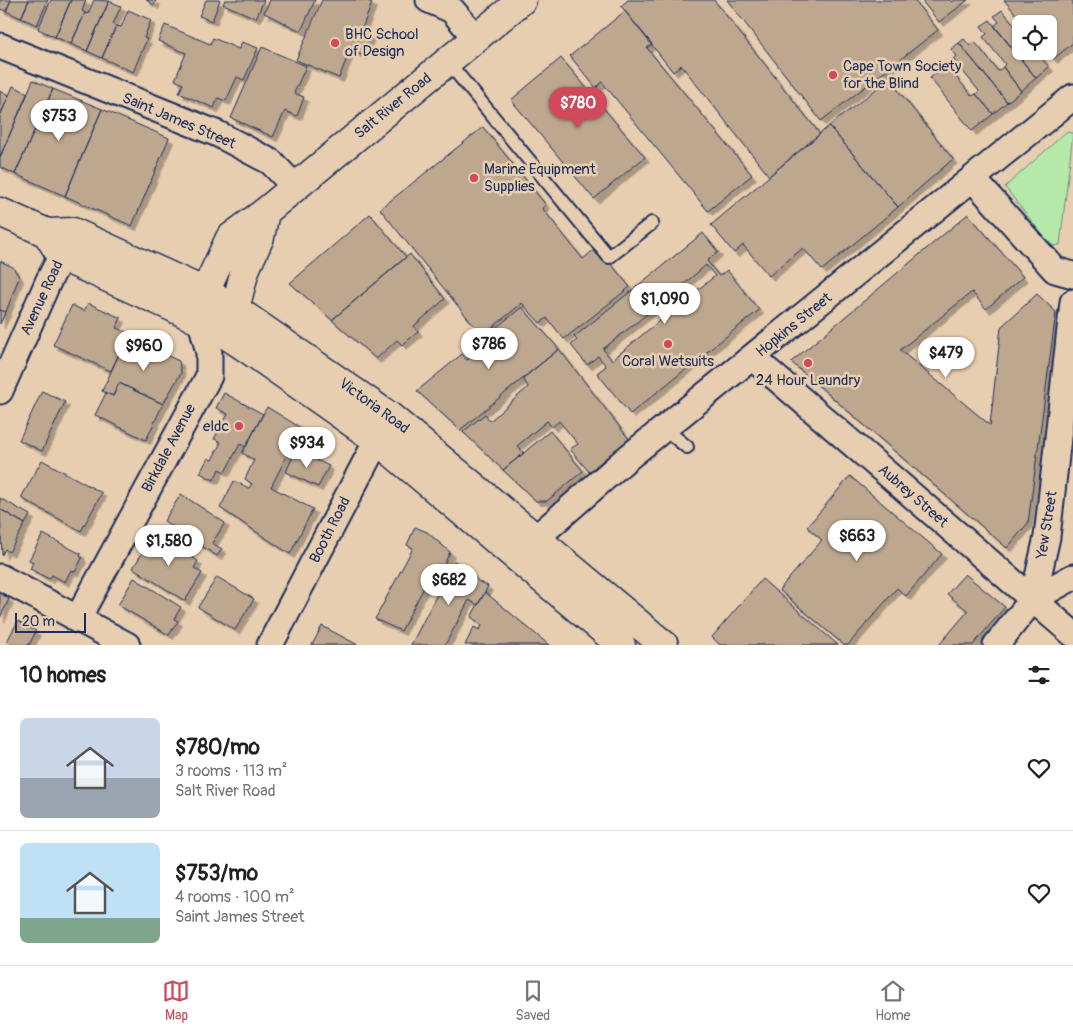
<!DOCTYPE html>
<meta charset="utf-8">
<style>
:root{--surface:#fff;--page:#f6f6f6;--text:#202124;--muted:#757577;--line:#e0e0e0;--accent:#d1495b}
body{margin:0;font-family:Pangolin,sans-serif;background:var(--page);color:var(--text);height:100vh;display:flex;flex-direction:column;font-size:19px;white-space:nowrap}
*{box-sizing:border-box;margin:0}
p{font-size:16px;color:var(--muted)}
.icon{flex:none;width:28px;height:28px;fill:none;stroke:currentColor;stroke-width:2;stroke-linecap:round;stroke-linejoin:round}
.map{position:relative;height:645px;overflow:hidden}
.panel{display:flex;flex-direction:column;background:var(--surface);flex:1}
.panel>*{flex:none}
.tools{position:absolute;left:1012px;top:15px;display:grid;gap:10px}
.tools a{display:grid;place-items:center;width:45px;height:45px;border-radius:8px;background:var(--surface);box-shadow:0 1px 4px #0004;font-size:25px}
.scale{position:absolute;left:15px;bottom:12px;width:71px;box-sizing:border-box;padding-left:5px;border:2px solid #1b2f5e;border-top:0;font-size:14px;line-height:18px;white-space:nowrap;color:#1b2f5e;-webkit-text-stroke:4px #e8ceb0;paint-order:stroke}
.price{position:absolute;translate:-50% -42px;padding:0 11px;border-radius:18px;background:#fff;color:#222;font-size:16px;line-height:32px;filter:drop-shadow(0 1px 2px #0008)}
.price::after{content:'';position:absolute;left:50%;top:30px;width:15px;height:11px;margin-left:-8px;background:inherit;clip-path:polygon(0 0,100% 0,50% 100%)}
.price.selected{background:var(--accent);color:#fff}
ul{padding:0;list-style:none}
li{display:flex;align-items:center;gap:15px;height:125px;padding:0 20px}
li+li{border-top:1px solid var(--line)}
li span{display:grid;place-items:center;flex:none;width:140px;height:100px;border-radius:8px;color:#555}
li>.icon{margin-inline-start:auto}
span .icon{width:60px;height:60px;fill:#fffc;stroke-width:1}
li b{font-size:21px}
h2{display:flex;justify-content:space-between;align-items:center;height:60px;padding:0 20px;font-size:21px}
.menu{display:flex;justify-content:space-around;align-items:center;height:70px;border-top:1px solid var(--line);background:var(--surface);font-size:14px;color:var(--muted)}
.menu a{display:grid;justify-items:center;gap:2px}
.menu .selected{color:var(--accent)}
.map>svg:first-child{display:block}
</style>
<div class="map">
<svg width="1073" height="645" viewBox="0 0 1073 645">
<defs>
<filter id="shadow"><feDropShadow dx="4.5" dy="4.5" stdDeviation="0" flood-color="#0004"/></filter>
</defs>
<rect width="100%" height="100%" fill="#e8ceb0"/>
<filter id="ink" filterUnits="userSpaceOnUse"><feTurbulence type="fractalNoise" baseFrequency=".02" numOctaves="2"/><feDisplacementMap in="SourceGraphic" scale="10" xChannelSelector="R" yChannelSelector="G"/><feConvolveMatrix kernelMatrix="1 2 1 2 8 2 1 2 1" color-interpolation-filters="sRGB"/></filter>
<g filter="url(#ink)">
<!-- green -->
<path fill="#b4e9aa" stroke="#688c84" d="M1066 132 1073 133 1060 245 1051 246 1005 187Z"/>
<!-- building -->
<path fill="#bea78f" stroke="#1b2f5e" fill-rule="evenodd" filter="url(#shadow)" d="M0 0H11L6 11 0 9Z
M11 0H29L21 18 6 11Z
M29 0H48L37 25 21 18Z
M51 0H71L55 37 38 29Z
M71 0H86L82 11 85 13 71 44 55 37Z
M94 0 109 1 87 51 71 44 85 13 88 14Z
M146 0H156L154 5Z
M206 0H220L212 21 199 16Z
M225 0H264L256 18 223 4Z
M270 0H315L301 31 264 13Z
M322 0H365L372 3 361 31 370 35 362 55 350 50 339 78 296 60Z
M628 0H714L820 134 769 176 681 65 673 72 621 6Z
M727 0H914L938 30 821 121Z
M921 0H950L952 2 955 0H968L939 22Z
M1004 0H1073V43L1053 59 1047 51H1049V24H1024Z
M109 1 121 6 113 24 116 26 102 58 87 51Z
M128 10 151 20 144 38 147 39 133 72 102 58 116 26 121 27Z
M1002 10 1021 33V51H1036L1049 67 1036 78 994 26 999 22 994 16Z
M625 11 652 44 647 48 752 175 708 211 602 82 596 88 570 56Z
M990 20 1036 78 1021 91 1003 67 1005 64 983 37 987 34 981 26Z
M165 25 210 44 213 38 239 49 242 42 258 48 244 80 237 77 226 101 218 98 214 108 179 93 183 84 175 80 186 53 158 41Z
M964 39 970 46 975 42 998 71 1003 67 1021 91 1007 102 959 43Z
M959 43 1007 102 993 114 976 94 979 91 953 59 957 56 951 49Z
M262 47 306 66 294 93 304 97 297 116 285 111 273 137 231 118Z
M561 58 645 157 594 199 511 100Z
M946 65 972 96 976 94 993 114 972 131 930 78Z
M889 79 953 159 898 207 829 126Z
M33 80 53 89 15 174 0 167V157Z
M13 86 28 93 0 157V116Z
M53 89 102 109 65 196 15 174Z
M0 91 9 95 0 116Z
M102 109 169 138 132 226 65 196Z
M829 126 898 207 822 270 803 248 769 276 743 245 734 253 711 225Z
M483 127 546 205 542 208 583 259 597 247 630 287 564 339 547 318 540 323 522 303 482 336 380 209Z
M370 214 406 257 332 320 290 283Z
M968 214 1023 277 986 309 972 292 900 350 990 425 1001 327 1037 294 1056 312 1028 523 1007 548 791 362Z
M703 233 718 252 707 261 719 276 727 270 759 310 630 414 597 373 606 366 598 356 587 365 571 345 577 340 574 337ZM706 265 715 276 670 312 663 302ZM657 306 665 316 612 360 603 349Z
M410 254 445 299 414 326 418 332 402 345 397 340 376 359 332 320Z
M0 261 13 267 19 277 6 312 0 310Z
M88 303 121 318 116 328 129 333 111 371 53 345 72 305 84 311Z
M522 307 559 349 460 430 417 391 462 354 467 360 480 348 477 343Z
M0 310 6 312 0 324Z
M127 337 179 361 181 373 163 404 119 383 113 396 102 391Z
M559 349 629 439 589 472 570 449 578 444 559 421 552 427 547 421 517 446 524 453 503 470 463 432 485 414 490 421 528 387 523 378Z
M119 383 163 404 146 440 95 415 106 393 113 396Z
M42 391 65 402 42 451 19 440Z
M224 393 263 414 246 447 240 444 225 472 219 469 214 480 200 473 208 458 212 460 221 442 214 439 228 414 216 408Z
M267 407 301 428 271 487 313 509 290 554 220 508 234 481 249 488 252 484 245 479 254 460 242 453Z
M550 431 583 471 547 501H536L503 470Z
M296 450 329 466 318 487 286 472Z
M42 460 102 493 81 531 21 498Z
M850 476 942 554 906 596 897 588 848 645H844L779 590 822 540 807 527Z
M181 494 225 523 212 543 222 549 217 556 164 521Z
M0 498 30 515 25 524 0 509Z
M0 509 25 524 9 552 5 549 2 555Z
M415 527 427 532 450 552 437 578 430 576 401 631 375 619 413 548 407 545Z
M43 534 81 554 80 556 82 558 75 572 71 570 65 582 52 575 49 579 30 569 33 562 29 560Z
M154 534 198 561 194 568 202 573 185 601 133 568Z
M454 561 465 567 479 582 488 586 485 592 478 605 469 600 445 645H411Z
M965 574 1005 607 973 645H939L968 611 947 594Z
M217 577 254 599 235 630 198 607Z
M134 578 181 607 174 619 178 621 169 635 118 605Z
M762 579 838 645H720L712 637Z
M485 592 549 645H465L474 627 480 630 482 625 471 617Z
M0 593 9 599 0 618Z
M18 621 36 631 29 645H14L7 641Z
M322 626 358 645H312Z"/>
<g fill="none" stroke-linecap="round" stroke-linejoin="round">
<!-- lane casing -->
<g stroke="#1b2f5e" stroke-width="16">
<path id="lane" d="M447 61 609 257 652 223
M665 429 687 447"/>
</g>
<!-- street casing -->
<g stroke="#1b2f5e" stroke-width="29">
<path id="street" d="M429 0 452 10 476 38
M0 46 218 134 271 162 295 187
M973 179 1055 270 1073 275
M753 358 1073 634
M0 391 48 282 70 239
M524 552 536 538 625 460 1073 97
M0 577 127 645
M1033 599 1047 537 1073 302
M77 620 209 376V353L201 321
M270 645 386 423
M996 645 1033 599 1073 577"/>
</g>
<!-- secondary casing -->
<g stroke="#1b2f5e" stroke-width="31">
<path id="secondary" d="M0 212 47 233 73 232 205 292 235 309 389 416 664 645
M47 233 62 257 170 306 224 333 248 349 377 440 621 645
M203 309 205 292 230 238 265 212 522 0
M228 324 235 309 245 270 260 237 265 212"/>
</g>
<!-- lane -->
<use href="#lane" stroke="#e8ceb0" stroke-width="12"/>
<!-- street -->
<use href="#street" stroke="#e8ceb0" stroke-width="25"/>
<!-- secondary -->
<use href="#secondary" stroke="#e8ceb0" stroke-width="28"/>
</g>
</g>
<!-- markers -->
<g fill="#d1495b" stroke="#e8ceb0" stroke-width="2">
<circle cx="335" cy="43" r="5"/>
<circle cx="833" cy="75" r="5"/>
<circle cx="474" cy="178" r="5"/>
<circle cx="668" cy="344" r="5"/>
<circle cx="808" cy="363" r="5"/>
<circle cx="239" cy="426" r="5"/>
</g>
<g text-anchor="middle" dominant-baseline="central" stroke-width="5" stroke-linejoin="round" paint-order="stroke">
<!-- poi labels -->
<g font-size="15" fill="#1b2f5e" stroke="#e8ceb0" text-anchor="start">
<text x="345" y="34">BHC School<tspan x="345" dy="17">of Design</tspan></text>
<text x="843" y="66">Cape Town Society<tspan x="843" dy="17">for the Blind</tspan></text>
<text x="484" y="169">Marine Equipment<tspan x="484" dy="17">Supplies</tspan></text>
<text x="668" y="361" text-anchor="middle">Coral Wetsuits</text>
<text x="808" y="380" text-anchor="middle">24 Hour Laundry</text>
<text x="229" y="426" text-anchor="end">eldc</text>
</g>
<!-- street labels -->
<g font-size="15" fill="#1b2f5e" stroke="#e8ceb0">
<text transform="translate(393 106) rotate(-39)">Salt River Road</text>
<text transform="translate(179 121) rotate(23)">Saint James Street</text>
<text transform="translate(42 298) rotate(-65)">Avenue Road</text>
<text transform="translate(794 325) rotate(-39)">Hopkins Street</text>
<text transform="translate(374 406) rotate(36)">Victoria Road</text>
<text transform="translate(169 448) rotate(-62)">Birkdale Avenue</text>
<text transform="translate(913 496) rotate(41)">Aubrey Street</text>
<text transform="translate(1047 525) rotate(-81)">Yew Street</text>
<text transform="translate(330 530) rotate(-63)">Booth Road</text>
</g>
</g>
</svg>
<div class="tools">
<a><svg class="icon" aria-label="locate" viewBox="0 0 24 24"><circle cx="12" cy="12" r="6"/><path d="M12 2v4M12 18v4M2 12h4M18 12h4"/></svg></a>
</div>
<div class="scale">20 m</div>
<b class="price selected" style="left:578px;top:129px">$780</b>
<b class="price" style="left:59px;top:142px">$753</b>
<b class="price" style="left:665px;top:325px">$1,090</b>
<b class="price" style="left:489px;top:370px">$786</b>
<b class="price" style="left:144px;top:372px">$960</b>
<b class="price" style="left:946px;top:379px">$479</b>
<b class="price" style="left:307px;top:469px">$934</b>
<b class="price" style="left:857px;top:562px">$663</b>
<b class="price" style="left:169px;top:567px">$1,580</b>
<b class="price" style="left:449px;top:606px">$682</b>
</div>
<section class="panel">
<h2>10 homes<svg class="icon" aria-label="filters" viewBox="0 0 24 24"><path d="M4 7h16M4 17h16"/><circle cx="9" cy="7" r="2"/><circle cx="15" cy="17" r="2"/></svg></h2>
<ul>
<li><span style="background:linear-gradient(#c9d6e8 60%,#9aa5b1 0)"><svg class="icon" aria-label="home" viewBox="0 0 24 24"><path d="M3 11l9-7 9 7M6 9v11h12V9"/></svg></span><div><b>$780/mo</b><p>3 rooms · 113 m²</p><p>Salt River Road</p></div><svg class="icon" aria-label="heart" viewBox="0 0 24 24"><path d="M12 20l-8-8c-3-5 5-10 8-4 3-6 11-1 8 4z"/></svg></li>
<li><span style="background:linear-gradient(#bfe0f5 75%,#7fa58c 0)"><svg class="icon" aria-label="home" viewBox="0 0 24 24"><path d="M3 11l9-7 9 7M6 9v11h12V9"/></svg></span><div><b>$753/mo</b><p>4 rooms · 100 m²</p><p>Saint James Street</p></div><svg class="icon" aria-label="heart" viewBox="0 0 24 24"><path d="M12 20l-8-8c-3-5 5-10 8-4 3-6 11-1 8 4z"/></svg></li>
</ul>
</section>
<nav class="menu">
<a class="selected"><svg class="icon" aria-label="map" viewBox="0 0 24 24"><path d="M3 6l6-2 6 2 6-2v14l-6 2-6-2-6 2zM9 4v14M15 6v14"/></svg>Map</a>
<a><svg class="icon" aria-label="saved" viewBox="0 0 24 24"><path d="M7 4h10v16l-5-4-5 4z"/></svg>Saved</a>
<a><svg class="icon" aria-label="home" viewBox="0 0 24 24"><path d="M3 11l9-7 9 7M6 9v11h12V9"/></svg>Home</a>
</nav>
